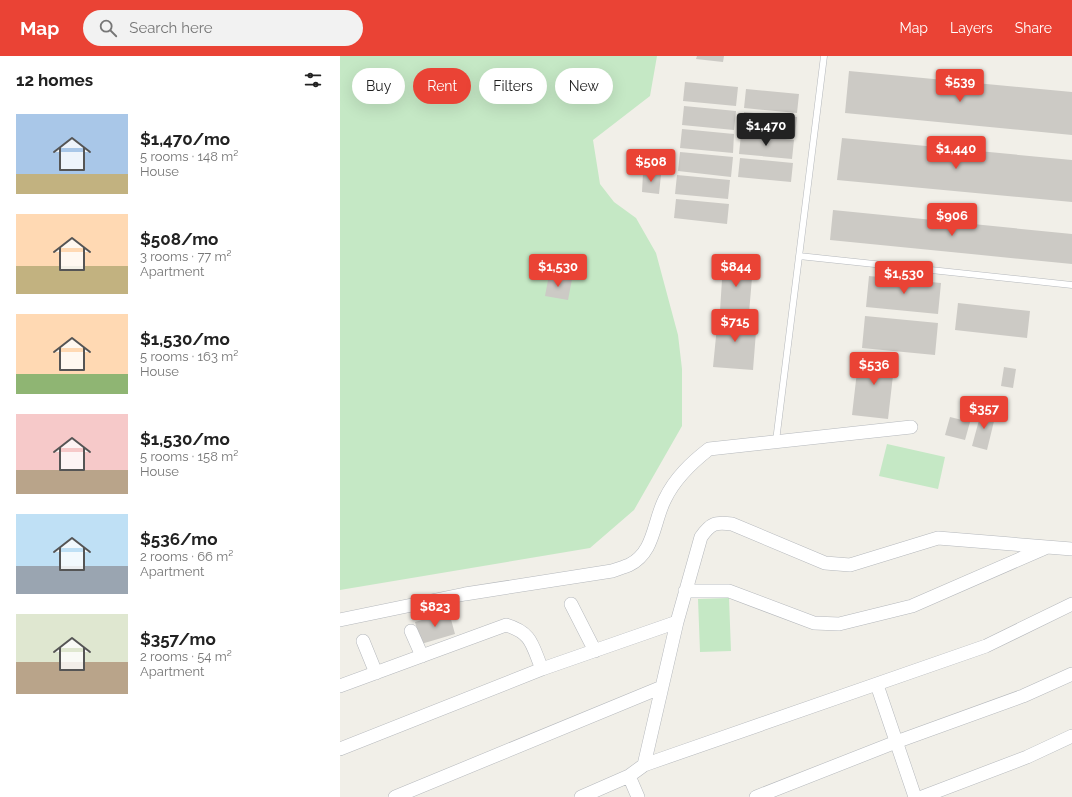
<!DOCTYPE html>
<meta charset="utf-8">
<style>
:root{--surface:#fff;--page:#f2f2f2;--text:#222;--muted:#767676;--accent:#ea4335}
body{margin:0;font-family:Raleway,sans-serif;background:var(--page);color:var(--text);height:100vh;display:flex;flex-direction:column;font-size:15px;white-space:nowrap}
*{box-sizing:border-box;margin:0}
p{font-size:13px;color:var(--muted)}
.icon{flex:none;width:22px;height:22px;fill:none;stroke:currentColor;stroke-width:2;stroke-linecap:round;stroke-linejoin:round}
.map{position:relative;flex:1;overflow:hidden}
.drawer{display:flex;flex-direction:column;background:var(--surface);width:340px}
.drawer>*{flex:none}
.hud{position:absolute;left:12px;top:12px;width:380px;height:36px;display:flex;gap:8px}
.price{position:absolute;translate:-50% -34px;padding:0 9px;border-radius:4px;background:var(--accent);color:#fff;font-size:13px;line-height:26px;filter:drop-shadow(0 1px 2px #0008)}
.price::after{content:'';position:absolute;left:50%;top:24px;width:12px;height:9px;margin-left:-6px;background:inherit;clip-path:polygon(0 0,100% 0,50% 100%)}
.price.selected{background:#222;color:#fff}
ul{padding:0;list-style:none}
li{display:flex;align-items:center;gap:12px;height:100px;padding:0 16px}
li span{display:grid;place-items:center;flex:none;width:112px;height:80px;border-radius:0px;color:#555}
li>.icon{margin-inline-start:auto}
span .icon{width:48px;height:48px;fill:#fffc;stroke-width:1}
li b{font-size:17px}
h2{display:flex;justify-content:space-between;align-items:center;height:48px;padding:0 16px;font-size:17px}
.pill{padding:0 14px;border-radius:18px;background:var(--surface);box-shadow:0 4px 16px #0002;font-size:14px;line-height:36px}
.pill.selected{background:var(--accent);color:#fff}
header{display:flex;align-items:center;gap:24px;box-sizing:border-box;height:56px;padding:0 20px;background:var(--accent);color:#fff}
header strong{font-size:19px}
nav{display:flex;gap:22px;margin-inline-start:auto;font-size:14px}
.search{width:280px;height:36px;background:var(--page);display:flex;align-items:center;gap:10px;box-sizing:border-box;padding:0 14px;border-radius:22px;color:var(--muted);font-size:15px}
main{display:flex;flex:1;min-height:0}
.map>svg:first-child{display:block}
</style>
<header>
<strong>Map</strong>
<div class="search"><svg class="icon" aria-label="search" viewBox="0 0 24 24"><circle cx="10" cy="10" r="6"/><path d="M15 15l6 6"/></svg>Search here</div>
<nav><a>Map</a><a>Layers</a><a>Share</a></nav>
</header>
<main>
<section class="drawer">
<h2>12 homes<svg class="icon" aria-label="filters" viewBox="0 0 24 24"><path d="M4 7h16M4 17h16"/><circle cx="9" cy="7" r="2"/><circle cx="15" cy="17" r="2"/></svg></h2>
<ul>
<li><span style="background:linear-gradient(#a9c7e8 75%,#c2b280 0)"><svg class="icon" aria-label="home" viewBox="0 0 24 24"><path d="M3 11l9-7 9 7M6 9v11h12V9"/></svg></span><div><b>$1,470/mo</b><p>5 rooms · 148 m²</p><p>House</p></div></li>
<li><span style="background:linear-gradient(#ffd9b3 65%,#c2b280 0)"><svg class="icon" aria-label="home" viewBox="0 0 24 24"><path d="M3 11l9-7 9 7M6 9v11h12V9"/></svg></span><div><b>$508/mo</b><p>3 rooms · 77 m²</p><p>Apartment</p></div></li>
<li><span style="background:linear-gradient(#ffd9b3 75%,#8fb573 0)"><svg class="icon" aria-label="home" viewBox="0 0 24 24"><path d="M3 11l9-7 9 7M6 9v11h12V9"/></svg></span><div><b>$1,530/mo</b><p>5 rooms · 163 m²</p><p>House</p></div></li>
<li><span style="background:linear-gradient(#f6c9c9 70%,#b9a48a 0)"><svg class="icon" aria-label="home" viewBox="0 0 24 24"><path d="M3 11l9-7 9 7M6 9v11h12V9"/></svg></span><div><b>$1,530/mo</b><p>5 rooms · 158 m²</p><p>House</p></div></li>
<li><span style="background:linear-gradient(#bfe0f5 65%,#9aa5b1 0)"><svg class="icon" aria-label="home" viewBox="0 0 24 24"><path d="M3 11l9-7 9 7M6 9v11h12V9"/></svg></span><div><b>$536/mo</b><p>2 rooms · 66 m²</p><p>Apartment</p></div></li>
<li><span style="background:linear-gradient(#dfe7d0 60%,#b9a48a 0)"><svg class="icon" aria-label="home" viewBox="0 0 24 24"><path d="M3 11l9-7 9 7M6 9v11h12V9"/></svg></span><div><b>$357/mo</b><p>2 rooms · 54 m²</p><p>Apartment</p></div></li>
</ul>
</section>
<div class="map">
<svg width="732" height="741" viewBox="0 0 732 741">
<rect width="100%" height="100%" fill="#f1efe8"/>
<!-- green -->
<path fill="#c5e8c5" d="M0 0H317L310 40 253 84 260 128 274 146 296 162 316 197 338 279 342 313V370L294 454 250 492 0 534Z
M547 388 605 401 598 433 539 420Z
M389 542 391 595 360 596 358 543Z"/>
<!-- building -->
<path fill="#cccac5" d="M357 0H384L383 6 356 3Z
M509 15 732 36V79L505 57Z
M345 26 398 31 396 50 343 45Z
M406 33 459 38 457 57 404 52Z
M344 50 396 55 394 74 342 69Z
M404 56 457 61 455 80 402 75Z
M342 73 394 78 393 97 340 92Z
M401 78 454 84 452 103 399 98Z
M502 82 732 104V146L497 124Z
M340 96 393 101 391 121 338 115Z
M400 102 453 107 451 126 398 121Z
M303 117 321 119 319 138 302 136Z
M337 119 390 124 388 143 335 138Z
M336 143 389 148 387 168 334 162Z
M493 154 732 178V208L490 184Z
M383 208 413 210 409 257 380 255Z
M209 219 232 223 228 244 205 240Z
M529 220 601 227 598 258 526 251Z
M618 247 690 255 687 282 615 274Z
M378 260 417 263 413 314 373 311Z
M525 260 598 267 595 299 522 292Z
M519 298 555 302 548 363 512 359Z
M664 311 676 313 673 332 661 330Z
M642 353 656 357 647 394 632 390Z
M610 361 630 366 625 384 605 379Z
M109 556 115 578 81 588 75 566Z"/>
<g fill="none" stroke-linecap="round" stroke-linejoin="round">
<!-- lane casing -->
<g stroke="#b5b8bc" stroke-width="7">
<path id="lane" d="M459 200 732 229
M436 385 484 0"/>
</g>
<!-- street casing -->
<g stroke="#b5b8bc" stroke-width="14">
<path id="street" d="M345 535H389L474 567 499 568 572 550 705 492
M231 548 255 595
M0 564 125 538 272 515C278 513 284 511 289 509 315 496 313 466 325 443 335 422 351 407 369 393L571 371
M71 575 82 600
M23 585 36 617
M537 629 575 741
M0 630 166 569C193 577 192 590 202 613
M0 693 202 613 337 566
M304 709 337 566 361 481C371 467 375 466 392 468L485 507 510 509 598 482 732 493
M289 720 298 741
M55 741 322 631
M241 741 289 720 304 709 646 590 732 548
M416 741 556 686 683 640 732 618
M582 741 687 701 732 680"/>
</g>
<!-- lane -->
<use href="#lane" stroke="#fff" stroke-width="6"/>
<!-- street -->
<use href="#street" stroke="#fff" stroke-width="13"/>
</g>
</svg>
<b class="price" style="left:620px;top:47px">$539</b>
<b class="price selected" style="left:426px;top:91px">$1,470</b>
<b class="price" style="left:616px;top:114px">$1,440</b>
<b class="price" style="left:311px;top:127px">$508</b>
<b class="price" style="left:612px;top:181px">$906</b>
<b class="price" style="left:218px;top:232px">$1,530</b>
<b class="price" style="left:396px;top:232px">$844</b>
<b class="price" style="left:564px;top:239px">$1,530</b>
<b class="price" style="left:395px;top:287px">$715</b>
<b class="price" style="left:534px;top:330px">$536</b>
<b class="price" style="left:644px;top:374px">$357</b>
<b class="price" style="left:95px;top:572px">$823</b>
<div class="hud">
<a class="pill">Buy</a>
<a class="pill selected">Rent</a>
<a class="pill">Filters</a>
<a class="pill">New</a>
</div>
</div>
</main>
